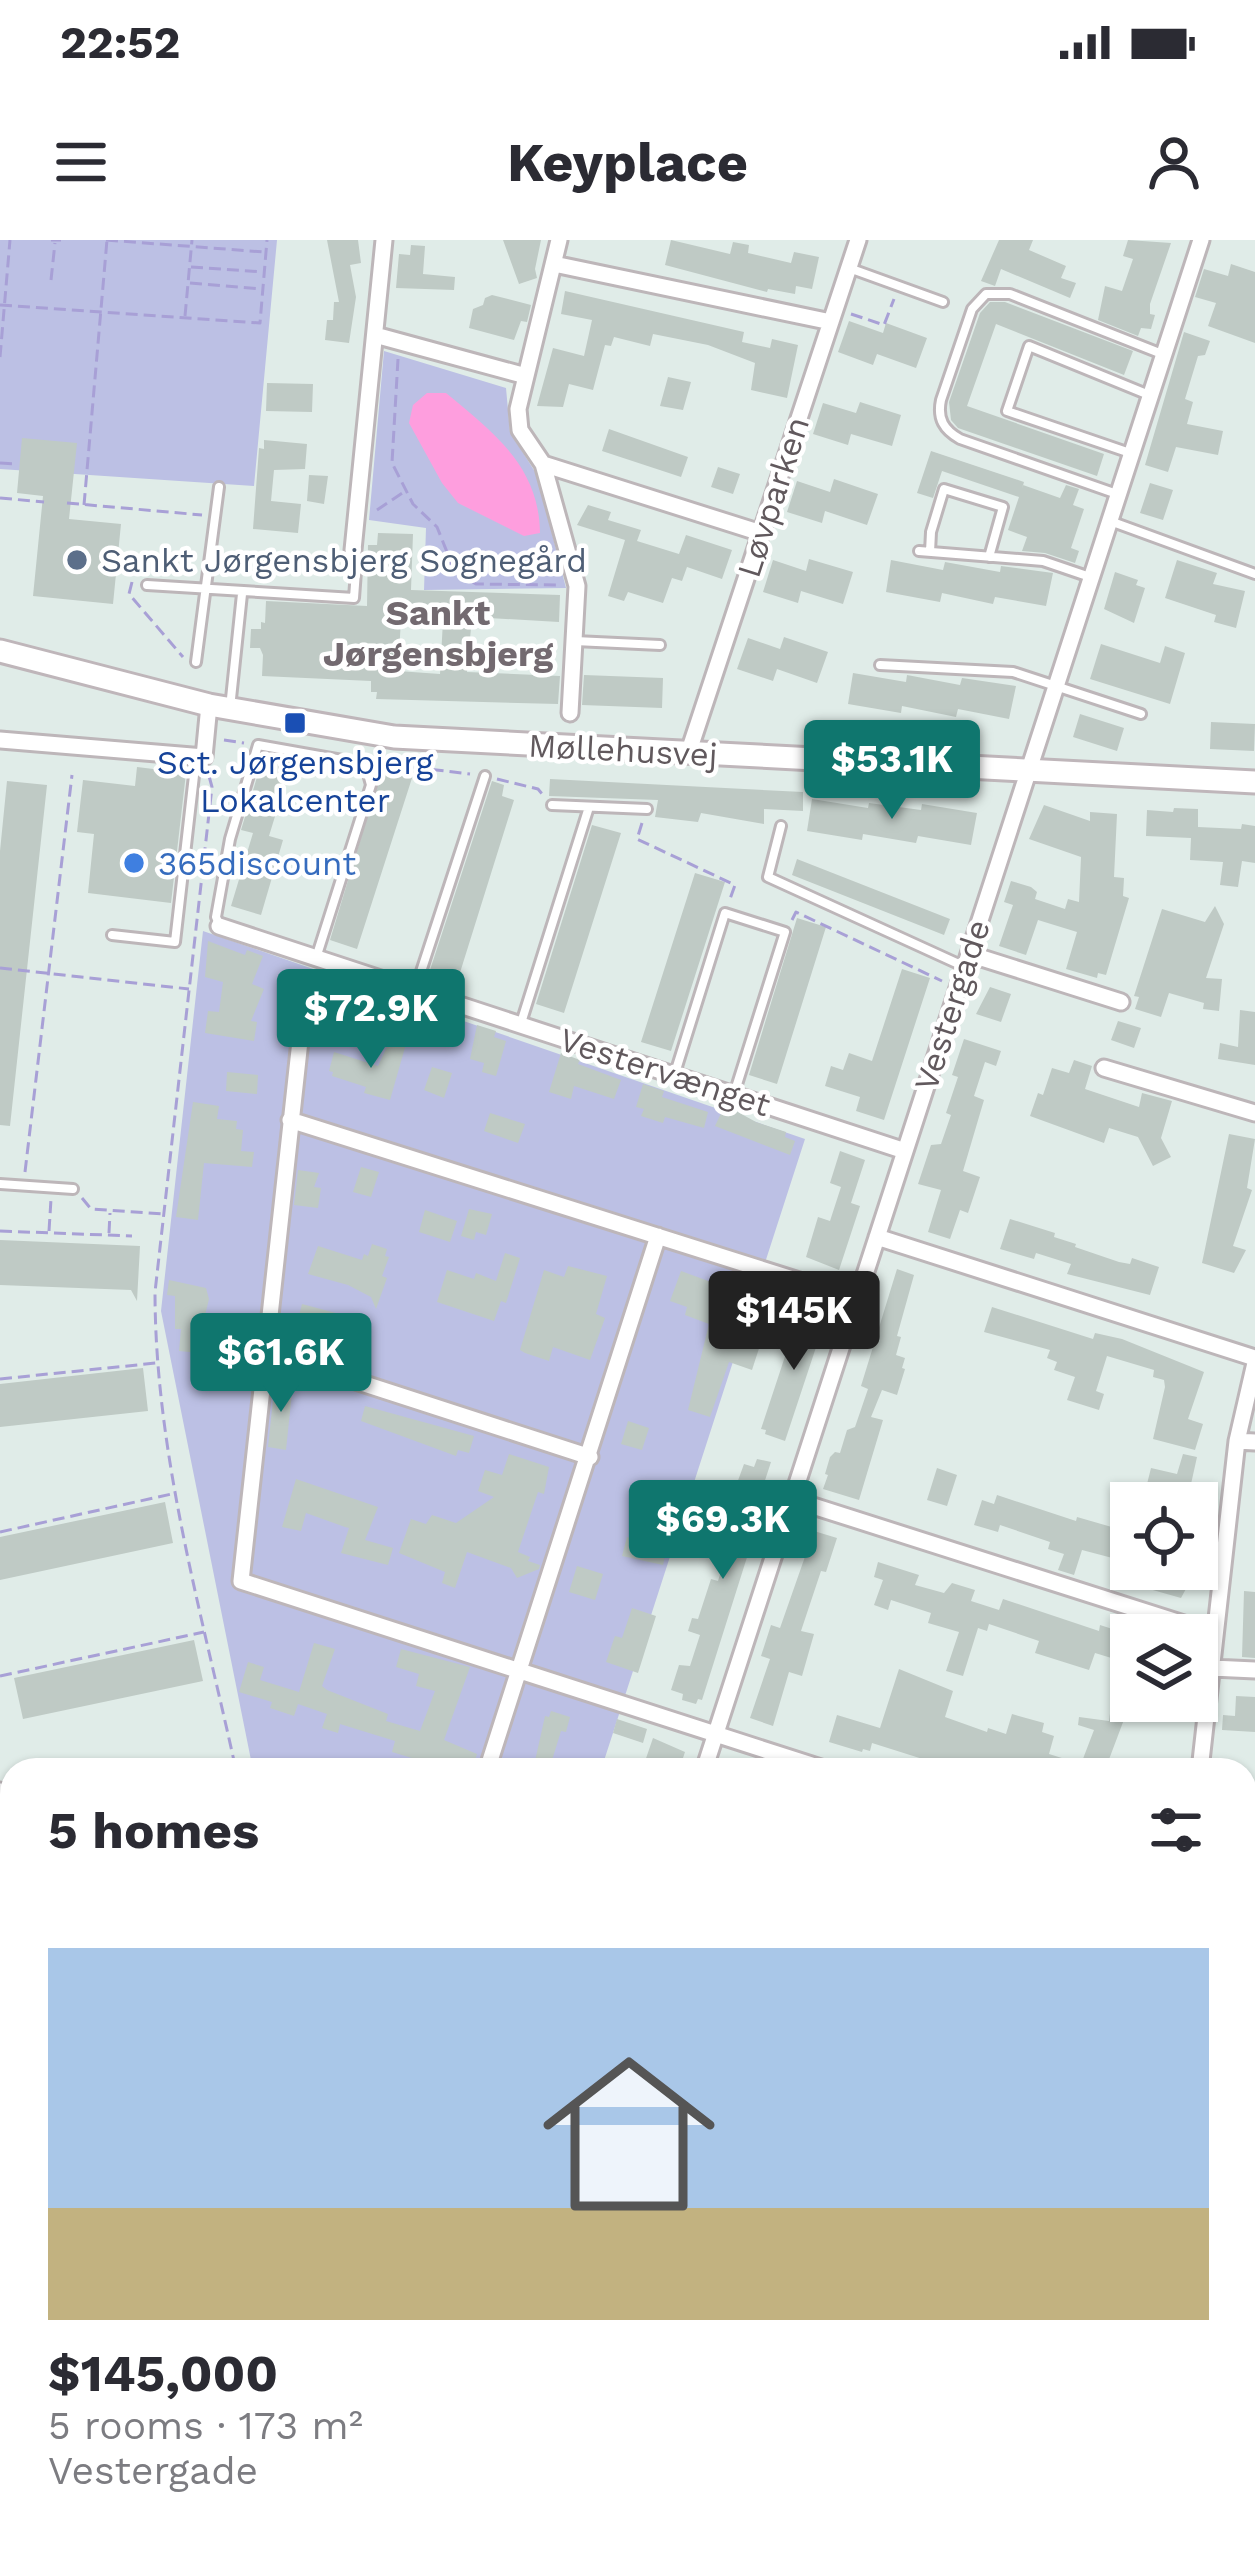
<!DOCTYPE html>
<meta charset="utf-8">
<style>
:root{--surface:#fff;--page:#f7f7f7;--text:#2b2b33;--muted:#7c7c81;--line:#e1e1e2;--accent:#0f766e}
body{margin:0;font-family:"Work Sans",sans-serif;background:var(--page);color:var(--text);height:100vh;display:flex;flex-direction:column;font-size:45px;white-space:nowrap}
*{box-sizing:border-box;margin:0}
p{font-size:39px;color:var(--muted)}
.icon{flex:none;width:66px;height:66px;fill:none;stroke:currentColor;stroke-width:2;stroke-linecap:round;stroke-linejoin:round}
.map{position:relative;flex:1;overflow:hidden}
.panel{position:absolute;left:0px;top:1518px;width:1257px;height:807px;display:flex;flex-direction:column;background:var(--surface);border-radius:36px 36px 0 0;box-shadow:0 3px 9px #0004}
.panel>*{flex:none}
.controls{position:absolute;left:1110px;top:1242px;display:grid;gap:24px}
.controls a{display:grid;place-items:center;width:108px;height:108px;border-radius:0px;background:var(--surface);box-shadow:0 3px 9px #0004;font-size:60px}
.price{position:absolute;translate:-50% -102px;padding:0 27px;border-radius:12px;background:var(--accent);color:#fff;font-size:39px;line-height:78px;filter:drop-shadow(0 3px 6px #0008)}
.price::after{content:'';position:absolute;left:50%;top:72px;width:36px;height:27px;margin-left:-18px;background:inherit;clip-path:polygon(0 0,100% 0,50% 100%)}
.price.active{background:#222;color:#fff}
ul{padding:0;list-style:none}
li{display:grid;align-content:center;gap:24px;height:636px;padding:0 48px}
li+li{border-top:3px solid var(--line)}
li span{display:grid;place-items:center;height:372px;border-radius:0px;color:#555}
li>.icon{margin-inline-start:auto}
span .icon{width:216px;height:216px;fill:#fffc;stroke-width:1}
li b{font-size:51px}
h2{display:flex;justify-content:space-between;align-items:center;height:144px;padding:0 48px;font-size:51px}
.status{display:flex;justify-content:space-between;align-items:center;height:84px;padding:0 60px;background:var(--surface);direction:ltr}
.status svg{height:33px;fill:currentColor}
header{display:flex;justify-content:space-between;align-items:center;height:156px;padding:0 48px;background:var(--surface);font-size:54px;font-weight:700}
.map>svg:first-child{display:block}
</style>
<div class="status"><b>22:52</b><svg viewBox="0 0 49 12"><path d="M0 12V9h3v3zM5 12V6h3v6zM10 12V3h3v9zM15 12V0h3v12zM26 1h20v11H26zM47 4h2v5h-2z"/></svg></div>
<header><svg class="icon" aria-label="menu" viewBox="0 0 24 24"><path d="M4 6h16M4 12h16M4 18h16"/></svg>Keyplace<svg class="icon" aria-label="person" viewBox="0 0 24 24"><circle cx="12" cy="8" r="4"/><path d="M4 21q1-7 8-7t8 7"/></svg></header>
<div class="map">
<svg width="1255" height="2323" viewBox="0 0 1255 2323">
<rect width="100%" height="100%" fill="#e0ece8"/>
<!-- green -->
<path fill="#bcc0e4" d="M0 0H277L254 246 0 229Z
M384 111 506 148 510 192 537 235 566 348 424 350 426 288 369 280Z
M203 691 805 899 601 1530H253L161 1071Z
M0 2134 12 2139V2264L0 2265Z"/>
<!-- water -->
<path fill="#fe9ede" d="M427 153H446C494 193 539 226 540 293L524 296 458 263 442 243 409 183 413 165Z"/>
<!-- building -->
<path fill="#bfcac5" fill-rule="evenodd" d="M327 0H358L361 23 350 25 356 57 349 103 325 100 327 80H333L334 62H339Z
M503 0H541L535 29 537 38 519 44Z
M671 0 730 14 733 2 749 5 748 13 791 23 794 12 819 17 812 49 796 46 795 54 768 49 767 52 665 25Z
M999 0H1033L1029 10 1066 26 1061 38 1076 43 1070 58 1001 29 995 46 981 41Z
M1128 0 1171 3 1150 64V74L1155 75 1151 89 1141 88 1138 96 1098 80 1105 46 1122 51 1133 19 1123 16Z
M411 5 425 6 423 34 455 37 454 50 396 48 399 14 410 15Z
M1231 24 1255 32V103L1208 86 1216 63 1195 57 1204 29 1228 36Z
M565 51 744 92 742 102 770 108 772 99 798 105 787 158 751 150 755 123 708 105 653 94 650 106 614 97 611 106 605 105 593 150 569 144 563 167 537 166 553 108 584 116 592 80 561 74Z
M492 55 531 65 527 82 521 81 514 100 469 88 473 69 483 65 485 58Z
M990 62H1005L1133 111 1124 135 996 84 967 166 1104 214 1097 236 958 188 951 180 949 162 980 73Z
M849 81 883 93 886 83 927 98 916 128 877 114 873 125 838 112Z
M1184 92 1210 101 1205 115 1198 116 1185 159 1193 162 1187 184 1223 191 1218 215 1176 207 1168 232 1145 225Z
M668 137 691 142 683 170 660 166Z
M267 143 313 144 312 172 266 171Z
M860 162 901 175 892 206 851 194 848 205 813 194 823 163 856 173Z
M609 189 688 217 681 237 602 211Z
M22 198 77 203 69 279 121 284 113 364 33 356 43 256 17 253Z
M264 200 307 204 305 229 274 230 271 261 301 264 298 293 253 289 259 208 264 209Z
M931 211 1024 242 1022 249 1023 245 1060 258 1066 245 1079 249 1073 265 1084 269 1071 308 1079 311 1075 323 1045 313 1022 311 1027 297 1008 290 1019 257 942 231 933 258 917 253Z
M718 227 740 234 733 254 711 247Z
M309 235 328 236 324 264 307 261Z
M834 239 878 254 867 285 825 271 822 283 787 272 797 241 830 252Z
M1150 243 1173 250 1163 280 1140 273Z
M588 265 611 272 608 280 641 290 637 301 679 314 686 295 732 310 722 339 687 327 682 341 672 338 663 363 628 352 624 361 608 356 625 300 577 285Z
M378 293 413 294 411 350 560 355 559 382 472 377 467 432 560 436 558 464 376 459 377 452H371V441L262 436 263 415 260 408H250L251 389H261V382L265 383 266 361 367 366 368 305H377ZM401 379 443 381 440 434 398 431Z
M809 319 853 332 843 364 801 351 798 363 763 352 773 320 806 331Z
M891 320 943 330 945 322 1000 332 1001 326 1053 333 1046 366 995 357 993 364 942 353 940 362 886 352Z
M1177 320 1217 333 1213 344 1245 351 1236 388 1214 382 1216 375 1165 358Z
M1115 332 1138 340 1136 345 1145 348 1134 383 1104 369Z
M784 397 828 412 817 443 777 429 773 441 737 429 748 398 780 409Z
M1101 404 1160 423 1165 406 1185 413 1170 464 1090 439Z
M853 433 906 442 907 435 960 445 962 438 1016 446 1009 479 958 469 956 477 902 466 901 473 848 464Z
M584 435 663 438 662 468 582 465Z
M1080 474 1124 488 1117 511 1073 497Z
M1211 482 1255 484 1254 511 1210 509Z
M264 514 292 521 269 596 283 600 261 675 231 666 253 593 241 590Z
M383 525 413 535 357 709 330 700Z
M137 527 186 533 171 663 88 653 94 594 77 592 83 540 135 546Z
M550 539 803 552V571L764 569V584L701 573 698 582 655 577 658 560 549 556Z
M7 541 47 545 10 886 0 885V611Z
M492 541 504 545 502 556 514 560 458 739 430 730Z
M812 559 868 568 869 563 921 570 922 564 977 573 971 605 918 596 916 603 863 594 862 600 807 591Z
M1044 565 1090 581V572L1117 574 1114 637 1124 638 1123 656 1129 658 1106 735 1098 733 1097 738 1066 729 1077 692 1038 680 1026 715 999 706 1013 665 1004 662 1011 641 1031 647 1037 652 1035 659 1065 669 1068 659 1079 662 1081 617 1029 599Z
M1174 568 1198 569V587L1241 589 1242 584 1255 586V623L1242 621 1238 647 1220 645 1223 622 1190 620 1191 598 1146 596 1147 570 1173 572Z
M592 585 621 593 564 773 536 764Z
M797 619 950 679 944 695 792 635Z
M695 633 725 642 671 811 641 802Z
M1215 666 1224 684 1206 738 1222 739 1219 771 1203 769 1204 763 1169 753 1161 777 1135 769 1139 757 1134 756 1162 669 1205 682Z
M797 678 826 687 777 844 749 835Z
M208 701 245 715 247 710 263 716 252 744 264 749 251 781 257 782 254 801 205 793 208 771 219 772 223 742 205 737Z
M902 729 930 738 884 880 856 871 860 857 825 846 831 826 843 830 849 813 872 821Z
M990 747 1011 754 1001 782 976 774Z
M1240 770 1255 772V825L1218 819 1220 803 1238 807Z
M1118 781 1141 788 1134 808 1111 800Z
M477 785 496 791 494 797 506 801 496 836 482 832 484 823 470 819Z
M391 798 406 804 390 860 364 853 366 847 332 836 333 832 329 831 334 812 378 826Z
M964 799 1001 811 996 826 985 822 974 856 984 860 963 931 980 937 968 973 960 970 950 999 928 992 941 950 918 944 931 905 941 904 951 875 946 873 958 837 952 835Z
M561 813 580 820 578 824 621 840 614 859 574 846 571 859 549 852Z
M1074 820 1092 826 1085 849 1139 867 1142 853 1172 861 1161 898 1171 917 1153 926 1138 897 1109 888 1104 903 1030 876 1038 853 1043 855 1052 828 1069 833Z
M432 827 452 833 444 858 424 850Z
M227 832 258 835 257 854 226 851Z
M643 844 664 851 662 857 708 872 704 888 665 877 663 883 641 876 644 869 636 867Z
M193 862 219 866 217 879 237 881 236 889 243 890 241 911 254 912 252 927 204 923 198 980 176 977Z
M725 865 756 882 786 892 785 897 795 901 790 915 715 886Z
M490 873 525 884 518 903 484 891Z
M1229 894 1255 899 1247 948 1252 950 1233 1006 1246 1010 1234 1033 1202 1023Z
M840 911 865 920 851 963 860 966 839 1030 806 1017 818 977 830 981 841 947 830 943Z
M361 927 379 932 371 957 353 952Z
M298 930 319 933 314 947 321 948 318 968 294 965Z
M469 969 492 974 486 995 476 992 474 1000 461 996Z
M425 970 457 981 450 1002 419 992Z
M1010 979 1055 993 1054 997 1076 1004 1075 1007 1119 1022 1130 1024 1132 1018 1159 1027 1150 1055 1067 1034 1071 1024 1036 1013 1034 1019 1000 1009Z
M0 1000 140 1006 137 1061 131 1050 0 1045Z
M372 1004 387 1009 385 1016 389 1017 382 1036 387 1038 376 1069 371 1057 348 1045 308 1034 318 1006 362 1020 364 1014 368 1016Z
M505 1013 520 1018 506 1063 501 1061 494 1081 437 1062 447 1030 474 1039 476 1033 496 1041Z
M568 1026 607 1036 596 1074 605 1078 590 1120 553 1107 549 1121 525 1113 520 1110 544 1030 564 1037Z
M897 1029 914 1035 897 1096 901 1097 896 1115 905 1118 902 1128 905 1129 897 1155 882 1150 871 1177 883 1180 859 1260 823 1249 828 1235 825 1234 830 1217 835 1212 840 1213 847 1190 855 1187 868 1149 861 1146Z
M681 1031 730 1049 727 1057 739 1062 732 1082 764 1093 752 1130 729 1122 710 1177 688 1170 709 1084 685 1075 687 1067 670 1061Z
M169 1040 206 1048 209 1059 200 1096 212 1097 211 1114 179 1111 181 1089H175V1056L167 1055Z
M302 1064 366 1081 357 1108 296 1087Z
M802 1065 827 1074 785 1201 765 1194 766 1190 761 1189Z
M992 1067 1093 1099 1095 1093 1122 1099 1204 1132 1188 1179 1203 1184 1195 1210 1153 1199 1165 1147 1164 1140 1153 1137 1154 1130 1107 1116 1096 1151 1104 1154 1099 1170 1067 1160 1075 1137 1054 1130 1057 1122 1047 1118 1050 1110 984 1092Z
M143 1128 148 1171 0 1187V1144Z
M275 1141 293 1143 286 1210 268 1207Z
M365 1166 474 1196 469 1213 458 1210 456 1216 361 1181Z
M628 1181 649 1188 642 1210 621 1204Z
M509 1214 549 1227 544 1254 538 1252 518 1312 530 1317 528 1321 540 1325 539 1329 517 1338 511 1328 467 1312 455 1348 442 1343 445 1332 399 1313 411 1279 426 1284 432 1275 456 1283 494 1257 478 1251 485 1230 502 1235Z
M1183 1214 1197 1217 1187 1262 1145 1252 1151 1228 1177 1234Z
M757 1219 771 1222 755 1271 760 1276 702 1460 698 1459 696 1464 682 1460 683 1454 671 1450 679 1425 690 1426 700 1395 688 1391 692 1378 698 1379 711 1339 718 1341 728 1308 715 1304 744 1224 754 1227Z
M937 1228 957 1235 947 1266 927 1260Z
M296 1239 378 1267 365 1300 393 1308 388 1325 341 1313 349 1288 345 1287 306 1273 301 1291 282 1287Z
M659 1243 683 1250 676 1273 653 1266Z
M997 1255 1076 1281 1077 1277 1129 1292 1120 1320 1082 1310 1074 1335 1058 1330 1064 1314 1048 1309 1050 1302 1000 1285 998 1292 974 1285 982 1260 994 1264Z
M165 1262 173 1303 0 1340V1297Z
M814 1291 837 1298 826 1332 821 1331 801 1391 814 1394 802 1436 789 1432 773 1486 750 1478 770 1419 761 1416 771 1385 780 1388Z
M627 1297 667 1308 663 1325 622 1316Z
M878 1322 919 1335 915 1345 944 1353 952 1343 975 1350 971 1361 999 1370 1003 1359 1099 1391 1100 1385 1131 1395V1424L1095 1413 1089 1430 1035 1413 1039 1401 989 1384 987 1391 978 1388 963 1436 946 1431 959 1392 928 1383 931 1373 891 1360 888 1370 874 1365 883 1340 874 1337Z
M577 1326 603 1334 595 1360 569 1352Z
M1141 1329H1178L1194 1334 1181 1358 1135 1345Z
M1244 1351 1255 1352V1418L1242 1417Z
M632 1368 656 1376 638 1433 606 1422 615 1396 622 1398Z
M194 1400 203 1441 23 1479 14 1438Z
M314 1403 335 1409 322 1446 327 1450 388 1474 386 1481 420 1491 435 1451 416 1446 419 1434 396 1427 401 1409 470 1427 444 1500 477 1514 472 1530H412L415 1519 392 1512 395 1501 340 1484 338 1493 322 1488 327 1474 298 1464 294 1476 270 1468 272 1462 239 1452 248 1422 264 1427 260 1440 299 1452Z
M899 1429 953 1451 945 1477 987 1492 988 1488 1006 1494 1012 1474 1044 1483 1042 1492 1054 1496 1049 1514 1081 1524 1094 1490 1078 1485 1079 1477 1109 1481 1111 1466 1131 1458V1461L1105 1530H938L927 1526 929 1521 872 1503 870 1511 863 1509 862 1512 829 1502 837 1475 880 1488Z
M1236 1456 1255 1457V1492L1222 1490 1223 1475 1235 1476Z
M551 1471 570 1477 566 1492 561 1491 549 1530H533L545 1476 549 1477Z
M617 1479 647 1489 643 1503 613 1493Z
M653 1498 685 1512 679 1530H642Z"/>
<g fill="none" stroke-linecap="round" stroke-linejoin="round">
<!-- lane casing -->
<g stroke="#bdb6b9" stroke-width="14">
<path id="lane" d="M849 28 943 62
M1130 213 1007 171 1029 106 1149 155
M1117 254 960 199C944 190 937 179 941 160L972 69 986 54H1010L1162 114
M1110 281 1255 334
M919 311 1043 321 1090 337
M930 312 931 292 944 249 1003 267 989 317
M147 345 354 358 356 331
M575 401 660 405
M196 422 219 247
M880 425 1013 432 1141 474
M230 468 242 354
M552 565 647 569
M781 586 768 637 963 726
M219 684 216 677 230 599 258 505 359 523 367 530 371 545 316 718
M112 695 175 702 196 518
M415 750 485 536
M521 783 589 567
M675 833 725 673 785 692 734 854
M0 944 73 949"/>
</g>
<!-- street casing -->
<g stroke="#bdb6b9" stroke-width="21">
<path id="street" d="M559 0 518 169 520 190 543 224 577 346 570 473
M554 24 831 82
M375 95 526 136
M543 224 761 293
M353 310 384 0
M0 500 204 517 209 465
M688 514 858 0
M219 686 905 911
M969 714 1121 762
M306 746 241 1341 827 1530
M1104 828 1255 873
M290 880 856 1059
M877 997 1255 1118
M266 1112 590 1217
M1237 1201 1255 1202
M791 1259 1215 1394
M1212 1428 1255 1430
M487 1530 658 996
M704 1530 1201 0
M1200 1530 1237 1201 1255 1123
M0 1551 12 1610
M1245 1647 1255 1648
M1245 1871 1255 1873
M1245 2211H1255
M150 2313V2323
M473 2313 474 2323"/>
</g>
<!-- secondary casing -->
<g stroke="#bfb6ba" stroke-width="27">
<path id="secondary" d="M0 411 209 465 394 497 1255 542
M0 1816 12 1875
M0 2297 12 2296
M91 2313 92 2323"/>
</g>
<!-- path -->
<path stroke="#a8a0d6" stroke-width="3" stroke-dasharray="12 6" stroke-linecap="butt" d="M51 0H61
M106 0 264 12
M191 27 265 32
M51 40 55 3
M190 43 263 49
M0 65 260 83 267 0
M851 74 884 85 894 59
M185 76 192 0
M0 117 10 0
M398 119 392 223 413 264 437 287 455 332 476 344 557 345
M0 223 17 224
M0 258 44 262
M67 263 202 275
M84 265 107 0
M377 270 404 252
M132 342 129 354 183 417
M224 500 244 503
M378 523 470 534
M209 536 212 547 155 1052C155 1213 202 1374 236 1530
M497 539 538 549 543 555
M642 583 637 599 735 645 730 659
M792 680 796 672 942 741
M0 728 189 749
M25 932 72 535
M82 958 91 969 163 974
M0 991 132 996
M49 991 51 959
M109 993 110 973
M0 1139 156 1123
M0 1292 176 1253
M0 1436 204 1392
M371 2313 372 2323
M394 2313 396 2323"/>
<!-- lane -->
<use href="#lane" stroke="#fff" stroke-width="8"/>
<!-- street -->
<use href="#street" stroke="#fff" stroke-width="15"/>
<!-- secondary -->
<use href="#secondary" stroke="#fff" stroke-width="21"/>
</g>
<!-- markers -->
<circle fill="#5c6f8a" stroke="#fff" stroke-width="4.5" cx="77" cy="320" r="12"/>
<rect fill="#1a4fb4" stroke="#fff" stroke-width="4.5" x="283" y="471" width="24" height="24" rx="6"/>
<circle fill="#3f7fe0" stroke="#fff" stroke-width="4.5" cx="134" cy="623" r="12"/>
<g text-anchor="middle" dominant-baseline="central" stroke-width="9" stroke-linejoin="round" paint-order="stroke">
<!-- street labels -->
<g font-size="33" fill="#61595d" stroke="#fff">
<text transform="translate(773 257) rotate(-72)">Løvparken</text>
<text transform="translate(623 510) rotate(3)">Møllehusvej</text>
<text transform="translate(952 765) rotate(-72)">Vestergade</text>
<text transform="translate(665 832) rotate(18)">Vestervænget</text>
</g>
<!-- service labels -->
<g font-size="33" fill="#4e5e75" stroke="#fff" text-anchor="start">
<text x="101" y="320">Sankt Jørgensbjerg Sognegård</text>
</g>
<!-- transit labels -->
<g font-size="33" fill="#164399" stroke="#fff">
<text x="295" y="522">Sct. Jørgensbjerg<tspan x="295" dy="38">Lokalcenter</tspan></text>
</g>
<!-- shop labels -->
<g font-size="33" fill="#366cbe" stroke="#fff" text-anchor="start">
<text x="158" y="623">365discount</text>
</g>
<!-- neighbourhood labels -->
<g font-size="36" font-weight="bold" fill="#736a70" stroke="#fff">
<text x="438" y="373">Sankt<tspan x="438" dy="41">Jørgensbjerg</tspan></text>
</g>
</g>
</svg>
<div class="controls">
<a><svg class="icon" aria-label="locate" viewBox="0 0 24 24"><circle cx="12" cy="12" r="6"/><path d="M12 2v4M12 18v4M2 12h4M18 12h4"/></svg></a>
<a><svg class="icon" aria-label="layers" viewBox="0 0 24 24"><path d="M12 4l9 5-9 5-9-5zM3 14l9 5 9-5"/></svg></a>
</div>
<b class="price" style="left:892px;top:582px">$53.1K</b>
<b class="price" style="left:371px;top:831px">$72.9K</b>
<b class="price active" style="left:794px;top:1133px">$145K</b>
<b class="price" style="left:281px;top:1175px">$61.6K</b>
<b class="price" style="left:723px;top:1342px">$69.3K</b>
<section class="panel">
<h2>5 homes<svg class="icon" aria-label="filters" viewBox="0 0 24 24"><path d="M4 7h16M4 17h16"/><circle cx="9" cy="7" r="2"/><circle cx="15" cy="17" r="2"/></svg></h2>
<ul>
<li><span style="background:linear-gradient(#a9c7e8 70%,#c2b280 0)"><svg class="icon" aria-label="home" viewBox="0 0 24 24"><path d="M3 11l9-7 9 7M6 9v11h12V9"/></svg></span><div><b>$145,000</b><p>5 rooms · 173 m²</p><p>Vestergade</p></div></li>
</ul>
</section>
</div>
